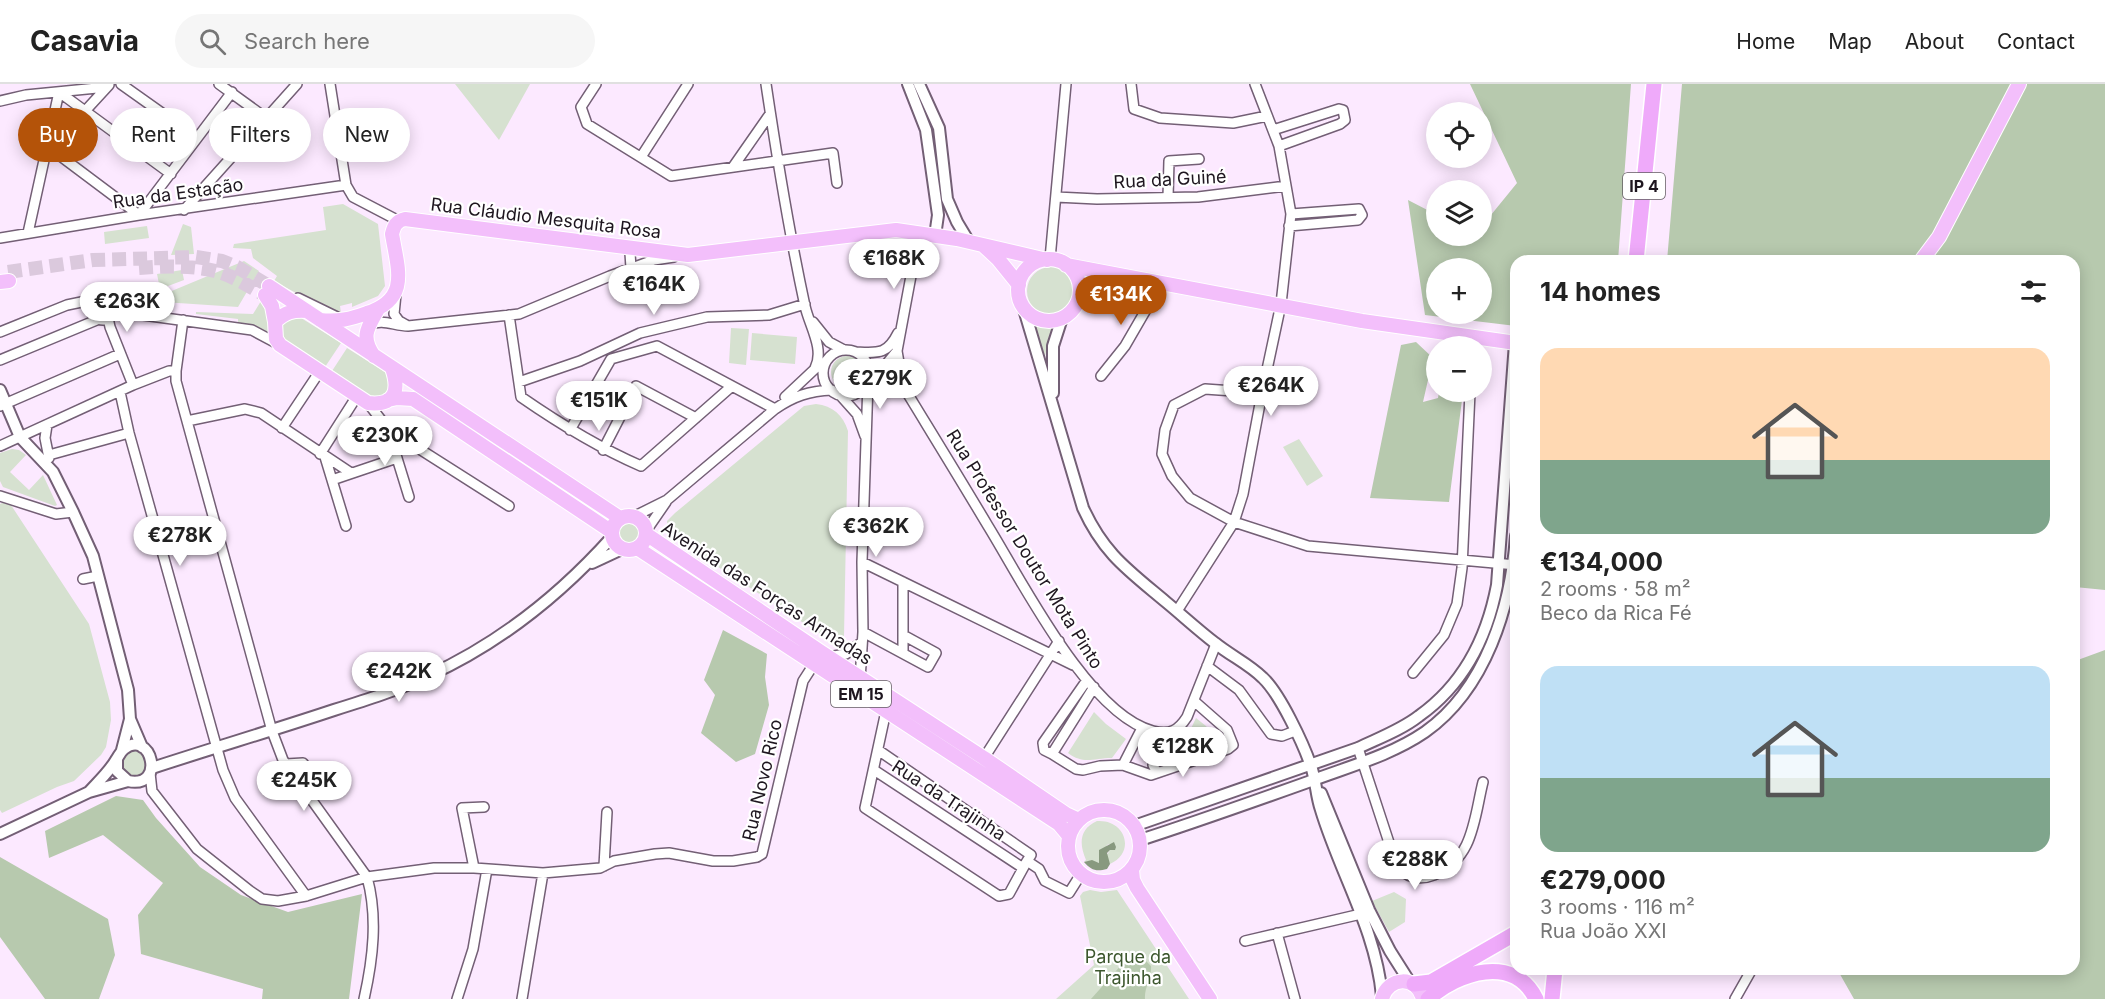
<!DOCTYPE html>
<meta charset="utf-8">
<style>
:root{--surface:#fff;--page:#f6f6f6;--text:#222;--muted:#767676;--line:#e0e0e0;--accent:#b45309}
body{margin:0;font-family:Inter,sans-serif;background:var(--page);color:var(--text);height:100vh;display:flex;flex-direction:column;font-size:22px;white-space:nowrap}
*{box-sizing:border-box;margin:0}
p{font-size:20px;color:var(--muted)}
.icon{flex:none;width:33px;height:33px;fill:none;stroke:currentColor;stroke-width:2;stroke-linecap:round;stroke-linejoin:round}
.map{position:relative;flex:1;overflow:hidden}
.details{position:absolute;left:1510px;top:171px;width:570px;height:720px;display:flex;flex-direction:column;background:var(--surface);border-radius:18px;box-shadow:0 3px 15px #0003}
.details>*{flex:none}
.top-card{position:absolute;left:18px;top:24px;width:570px;height:54px;display:flex;gap:12px}
.buttons{position:absolute;left:1426px;top:18px;display:grid;gap:12px}
.buttons a{display:grid;place-items:center;width:66px;height:66px;border-radius:50%;background:var(--surface);box-shadow:0 3px 15px #0003;font-size:30px}
.price{position:absolute;translate:-50% -51px;padding:0 14px;border-radius:21px;background:#fff;color:#222;font-size:20px;line-height:39px;filter:drop-shadow(0 2px 3px #0008)}
.price::after{content:'';position:absolute;left:50%;top:36px;width:18px;height:14px;margin-left:-9px;background:inherit;clip-path:polygon(0 0,100% 0,50% 100%)}
.price.selected{background:var(--accent);color:#fff}
ul{padding:0;list-style:none}
li{display:grid;align-content:center;gap:12px;height:318px;padding:0 30px}
li span{display:grid;place-items:center;height:186px;border-radius:18px;color:#555}
li>.icon{margin-inline-start:auto}
span .icon{width:108px;height:108px;fill:#fffc;stroke-width:1}
li b{font-size:26px}
h2{display:flex;justify-content:space-between;align-items:center;height:72px;padding:0 30px;font-size:26px}
.pill{padding:0 21px;border-radius:27px;background:var(--surface);box-shadow:0 3px 15px #0003;font-size:21px;line-height:54px}
.pill.selected{background:var(--accent);color:#fff}
header{display:flex;align-items:center;gap:36px;box-sizing:border-box;height:84px;padding:0 30px;background:var(--surface);border-bottom:2px solid var(--line)}
header strong{font-size:28px}
nav{display:flex;gap:33px;margin-inline-start:auto;font-size:21px}
.search{width:420px;height:54px;background:var(--page);display:flex;align-items:center;gap:15px;box-sizing:border-box;padding:0 21px;border-radius:33px;color:var(--muted);font-size:22px}
.map>svg:first-child{display:block}
</style>
<header>
<strong>Casavia</strong>
<div class="search"><svg class="icon" aria-label="search" viewBox="0 0 24 24"><circle cx="10" cy="10" r="6"/><path d="M15 15l6 6"/></svg>Search here</div>
<nav><a>Home</a><a>Map</a><a>About</a><a>Contact</a></nav>
</header>
<div class="map">
<svg width="2105" height="915" viewBox="0 0 2105 915">
<rect width="100%" height="100%" fill="#fce9ff"/>
<!-- green -->
<path fill="#d6e1d0" d="M455 0H530L499 56Z
M343 120 378 140 385 202 378 212 352 223V219L340 222 341 229 329 227 274 197 277 192 253 174 251 165 233 164 234 160 326 146 323 123Z
M183 140 191 143 194 170 171 171Z
M147 142 149 154 105 160 104 148Z
M244 177 259 187 238 223 163 218 162 211Z
M1027 207a24 24 0 1 1 48 0a24 24 0 1 1-48 0Z
M182 186 184 196 160 205 157 190Z
M261 217 269 230 271 252 238 241V235L196 230V228L253 230Z
M298 232 341 259 325 283 284 256C279 249 281 243 284 236Z
M1034 239 1055 242 1047 260 1045 274Z
M731 244 749 245 746 281 729 279Z
M752 249 797 253 795 280 750 276Z
M347 264 388 290 392 296 388 310 372 314 332 287Z
M831 288a16 16 0 1 1 32 0a16 16 0 1 1-32 0Z
M816 320C833 322 843 331 848 347L844 552 843 557 834 559 674 454 668 447 667 437 675 429 804 322Z
M1299 355 1323 392 1307 402 1283 363Z
M12 365 19 366 26 371 10 388 29 406 43 391 57 421 55 422 3 403 0 397V369Z
M6 417 9 418 89 540 110 618 111 636 106 663 101 671 74 697 57 703 2 729 0 726V420Z
M618 449a11 11 0 1 1 22 0a11 11 0 1 1-22 0Z
M1094 628 1106 640 1126 655 1112 674C1093 674 1084 681 1068 669Z
M1196 634 1206 642 1216 655 1174 670 1185 657Z
M121 680a13 13 0 1 1 26 0a13 13 0 1 1-26 0Z
M1097 737C1126 735 1136 769 1110 780L1106 772 1110 766V760L1107 761 1099 779 1092 777 1084 778 1086 776C1079 760 1079 745 1097 737Z
M1090 806 1101 808 1117 806 1189 915H1056L1094 881 1080 812 1083 808Z
M1394 808 1406 815 1405 838 1389 848 1372 817Z"/>
<!-- forest -->
<path fill="#b7c9ae" fill-rule="evenodd" d="M1470 0H1631L1618 177H1516V242L1425 231 1408 116 1437 131V152H1482V142L1517 99ZM1437 184H1482V230H1437Z
M1682 0H2105V506L2075 503 2074 177H1667Z
M1416 258 1433 274 1423 318 1438 314 1439 308H1463L1449 418 1370 414 1401 261Z
M723 546 767 570 765 593 769 621 755 670 736 678 701 649 715 611 704 596Z
M2105 566V915H1854L1837 885H2074L2075 577Z
M116 712 143 716 156 734 200 783 241 811 288 828 362 810 349 915H262L263 905 141 870 138 831 163 799 103 751 49 774 45 747Z
M0 773 108 835 115 871 99 915H45L0 853Z
M1136 873 1145 876 1151 882C1152 894 1144 904 1145 915H1091L1124 878Z"/>
<!-- water -->
<path fill="#88997f" d="M1114 758 1116 763 1115 766H1110L1107 769 1110 780 1107 785C1096 788 1091 786 1084 778L1092 776 1099 779V766Z"/>
<g fill="none" stroke-linecap="round" stroke-linejoin="round">
<!-- primary-tunnel -->
<path stroke="#dbc9dd" stroke-width="14" stroke-dasharray="14 7" stroke-linecap="butt" d="M139 184C165 182 193 181 219 188 235 193 250 203 265 211
M8 188 93 176 196 173 222 177 237 183 269 202"/>
<!-- minor casing -->
<g stroke="#735f75" stroke-width="12">
<path id="minor" d="M121 0 197 54
M219 0 266 34
M330 0 346 101 353 113 399 137
M596 0 581 23 587 40 671 92 833 69 837 99
M766 0C777 74 789 148 805 222 809 241 825 265 815 284
M1131 0 1134 25 1160 34 1233 39 1267 32
M59 8 171 90
M0 17 26 11 97 4 109 0
M86 26 109 1
M1273 46 1339 25 1343 26 1345 36 1340 40 1279 62
M47 62 139 131 232 8
M641 73 688 0
M733 83 770 30
M1056 113 1097 115 1198 113 1286 102
M1168 113 1169 77 1199 75
M184 126 297 0
M1289 142 1358 136 1362 131 1359 125 1291 130
M28 149 59 8
M0 154 139 131 346 101
M626 163 630 169 631 184
M1050 175 1066 0
M396 210 394 230 399 237 406 241
M92 225a11 11 0 1 1 22 0a11 11 0 1 1-22 0Z
M298 214 337 233
M114 227 252 246 280 261
M509 231 521 313C560 340 597 363 641 382L732 302
M108 234 110 243 133 301
M183 236 176 287V297L272 647 283 676 367 793C378 833 373 875 364 915
M813 238 829 258 844 266
M369 241C383 234 394 242 408 242L519 230 610 192 654 176 674 173
M0 248 67 221 96 215
M823 289a23 23 0 1 1 46 0a23 23 0 1 1-46 0Z
M897 267 903 302C931 348 960 395 988 442 1022 497 1089 631 1153 647 1170 651 1178 647 1187 633L1216 560
M856 268C878 269 887 271 898 249
M0 276 99 235
M879 289 893 292 903 301
M869 291 879 289 897 267 919 149
M1101 292 1125 262 1147 224 1152 198
M519 298 580 277 640 249 707 233 769 231 805 220
M120 308 129 349 223 686 235 714 306 812
M1262 309 1205 305 1174 321 1165 346 1162 370 1172 392 1190 414 1234 438 1308 462 1516 481
M840 311 857 330 865 352
M785 313 818 282
M368 319 388 345 509 422
M0 322 120 270
M187 337 245 325 261 329 351 389
M47 341 45 354 49 374
M282 344 320 287
M388 345 409 413
M570 346 611 275 657 262 775 325
M0 362 133 301 169 287H176
M603 366 636 302 696 334
M320 370 357 312
M49 371 129 349
M325 373 346 442
M332 396 397 374
M0 412 56 430 73 428
M633 433 667 416 775 325C794 312 809 307 832 306
M646 447 666 418
M862 478 1073 581
M83 495 98 492
M1177 527 1234 438 1243 410 1262 309 1281 220 1291 130 1279 62 1255 0
M863 548 928 583 936 569 903 551
M903 569V498
M828 573 846 570 862 558
M1207 582 1239 606 1271 650 1282 652 1295 647
M1413 589 1444 551 1457 520 1462 484 1470 308
M860 596 863 548 862 478 868 298
M1087 596 1043 659 1044 666 1052 670 1094 603
M886 627 865 724 999 812 1009 810 1027 777 1039 785 1045 797 1069 809 1081 790
M1358 664 1397 783C1408 794 1419 797 1434 791 1474 775 1474 734 1483 698
M878 666 1031 771 1027 777
M1052 670 1076 685 1083 686 1100 682 1123 681 1151 691 1228 665 1233 661 1227 646 1194 617
M984 674 1059 557
M286 680 303 679 320 703 312 715
M1123 681 1142 644
M874 686 1023 784
M150 689 152 707 197 765 250 807 262 815 278 817 306 812 367 793 434 784H474L543 789 600 784 614 777 655 770 669 769 713 777H733L757 773 762 770 803 597 814 580
M1157 689 1153 681 1162 649
M604 782 607 728
M474 784 462 724 484 723
M1277 849 1295 915
M1245 857 1361 830
M457 915 473 865 487 785
M522 915 543 789
M1735 915 1752 885"/>
</g>
<!-- tertiary casing -->
<g stroke="#735f75" stroke-width="14">
<path id="tertiary" d="M908 0 926 46 938 131 935 152
M919 0 939 44 947 115 957 138 969 158
M1023 222 1083 424C1104 470 1128 486 1166 518 1183 532 1198 546 1215 559 1231 572 1249 580 1263 594 1280 610 1303 659 1311 682 1316 696 1316 712 1321 726 1340 789 1376 846 1382 912
M0 306 20 353 53 388 73 428 93 472 128 606 130 635 122 666
M1053 309V262L1062 234
M592 479 622 465
M130 635 142 663
M152 684C213 664 274 646 334 626 366 616 398 606 428 592 498 560 561 510 612 453
M89 708C98 698 109 688 116 676 119 672 120 668 124 665 151 644 167 705 128 697L117 687V676
M1321 709 1369 826 1390 867 1409 897
M1134 742 1358 664C1379 654 1401 646 1419 632 1464 600 1487 554 1497 501L1515 259
M0 750 89 708 128 697
M1140 756C1196 738 1252 718 1308 698 1347 683 1390 672 1425 648 1486 605 1511 522 1516 452"/>
</g>
<!-- primary casing -->
<g stroke="#fff" stroke-width="16">
<path id="primary" d="M984 162 998 175 1019 201
M1018 206a31 31 0 1 1 62 0a31 31 0 1 1-62 0Z
M1921 177 1939 153 2019 0
M1066 181 1362 237 1516 259
M0 198 9 197
M269 202 620 434
M265 211 272 222 275 238
M1077 219 1099 207 1136 195
M307 227C293 226 285 228 275 238L276 255 280 261 368 319C395 322 400 307 392 284
M320 236C338 238 351 235 367 229 410 215 398 186 392 150 394 142 396 137 405 135L688 171 896 146 957 155 1047 176
M374 272C360 252 368 243 378 225
M388 316 397 314 413 315 612 448
M612 449a17 17 0 1 1 34 0a17 17 0 1 1-34 0Z
M646 450 821 568 984 674 1066 730 1079 736
M637 464 1059 740 1069 752
M1068 762a36 36 0 1 1 72 0a36 36 0 1 1-72 0Z
M1132 786 1133 796 1137 804 1210 915
M1382 915C1388 892 1417 891 1423 915"/>
</g>
<!-- trunk casing -->
<g stroke="#fff" stroke-width="18">
<path id="trunk" d="M1636 177 1654 0
M1414 900 1431 898 1516 849
M1428 915C1458 888 1514 870 1536 915
M1552 915 1555 885"/>
</g>
<!-- minor -->
<use href="#minor" stroke="#fff" stroke-width="9"/>
<!-- tertiary -->
<use href="#tertiary" stroke="#fff" stroke-width="10"/>
<!-- primary -->
<use href="#primary" stroke="#f3bffb" stroke-width="14"/>
<!-- trunk -->
<use href="#trunk" stroke="#efaafa" stroke-width="15"/>
</g>
<g text-anchor="middle" dominant-baseline="central" stroke-width="4.5" stroke-linejoin="round" paint-order="stroke">
<!-- shield labels -->
<g fill="#fff" stroke="#625c62" stroke-width="1.5">
<rect x="1623" y="89" width="42" height="26" rx="4.5"/>
<rect x="831" y="597" width="60" height="26" rx="4.5"/>
</g>
<g font-size="16" font-weight="bold" fill="#1e161f">
<text x="1644" y="102">IP 4</text>
<text x="861" y="610">EM 15</text>
</g>
<!-- street labels -->
<g font-size="18" fill="#1e161f" stroke="#fff">
<text transform="translate(1170 95) rotate(-3)">Rua da Guiné</text>
<text transform="translate(178 109) rotate(-8)">Rua da Estação</text>
<text transform="translate(546 134) rotate(7)">Rua Cláudio Mesquita Rosa</text>
<text transform="translate(1025 465) rotate(58)">Rua Professor Doutor Mota Pinto</text>
<text transform="translate(767 509) rotate(33)">Avenida das Forças Armadas</text>
<text transform="translate(762 696) rotate(-77)">Rua Novo Rico</text>
<text transform="translate(949 716) rotate(33)">Rua da Trajinha</text>
</g>
<!-- park labels -->
<g font-size="18" fill="#3d572e" stroke="#fff">
<text x="1128" y="872">Parque da<tspan x="1128" dy="21">Trajinha</tspan></text>
</g>
</g>
</svg>
<div class="buttons">
<a><svg class="icon" aria-label="locate" viewBox="0 0 24 24"><circle cx="12" cy="12" r="6"/><path d="M12 2v4M12 18v4M2 12h4M18 12h4"/></svg></a>
<a><svg class="icon" aria-label="layers" viewBox="0 0 24 24"><path d="M12 4l9 5-9 5-9-5zM3 14l9 5 9-5"/></svg></a>
<a>+</a>
<a>−</a>
</div>
<b class="price" style="left:894px;top:206px">€168K</b>
<b class="price" style="left:654px;top:232px">€164K</b>
<b class="price selected" style="left:1121px;top:242px">€134K</b>
<b class="price" style="left:127px;top:249px">€263K</b>
<b class="price" style="left:880px;top:326px">€279K</b>
<b class="price" style="left:1271px;top:333px">€264K</b>
<b class="price" style="left:599px;top:348px">€151K</b>
<b class="price" style="left:385px;top:383px">€230K</b>
<b class="price" style="left:876px;top:474px">€362K</b>
<b class="price" style="left:180px;top:483px">€278K</b>
<b class="price" style="left:399px;top:619px">€242K</b>
<b class="price" style="left:1183px;top:694px">€128K</b>
<b class="price" style="left:304px;top:728px">€245K</b>
<b class="price" style="left:1415px;top:807px">€288K</b>
<div class="top-card">
<a class="pill selected">Buy</a>
<a class="pill">Rent</a>
<a class="pill">Filters</a>
<a class="pill">New</a>
</div>
<section class="details">
<h2>14 homes<svg class="icon" aria-label="filters" viewBox="0 0 24 24"><path d="M4 7h16M4 17h16"/><circle cx="9" cy="7" r="2"/><circle cx="15" cy="17" r="2"/></svg></h2>
<ul>
<li><span style="background:linear-gradient(#ffd9b3 60%,#7fa58c 0)"><svg class="icon" aria-label="home" viewBox="0 0 24 24"><path d="M3 11l9-7 9 7M6 9v11h12V9"/></svg></span><div><b>€134,000</b><p>2 rooms · 58 m²</p><p>Beco da Rica Fé</p></div></li>
<li><span style="background:linear-gradient(#bfe0f5 60%,#7fa58c 0)"><svg class="icon" aria-label="home" viewBox="0 0 24 24"><path d="M3 11l9-7 9 7M6 9v11h12V9"/></svg></span><div><b>€279,000</b><p>3 rooms · 116 m²</p><p>Rua João XXI</p></div></li>
</ul>
</section>
</div>
